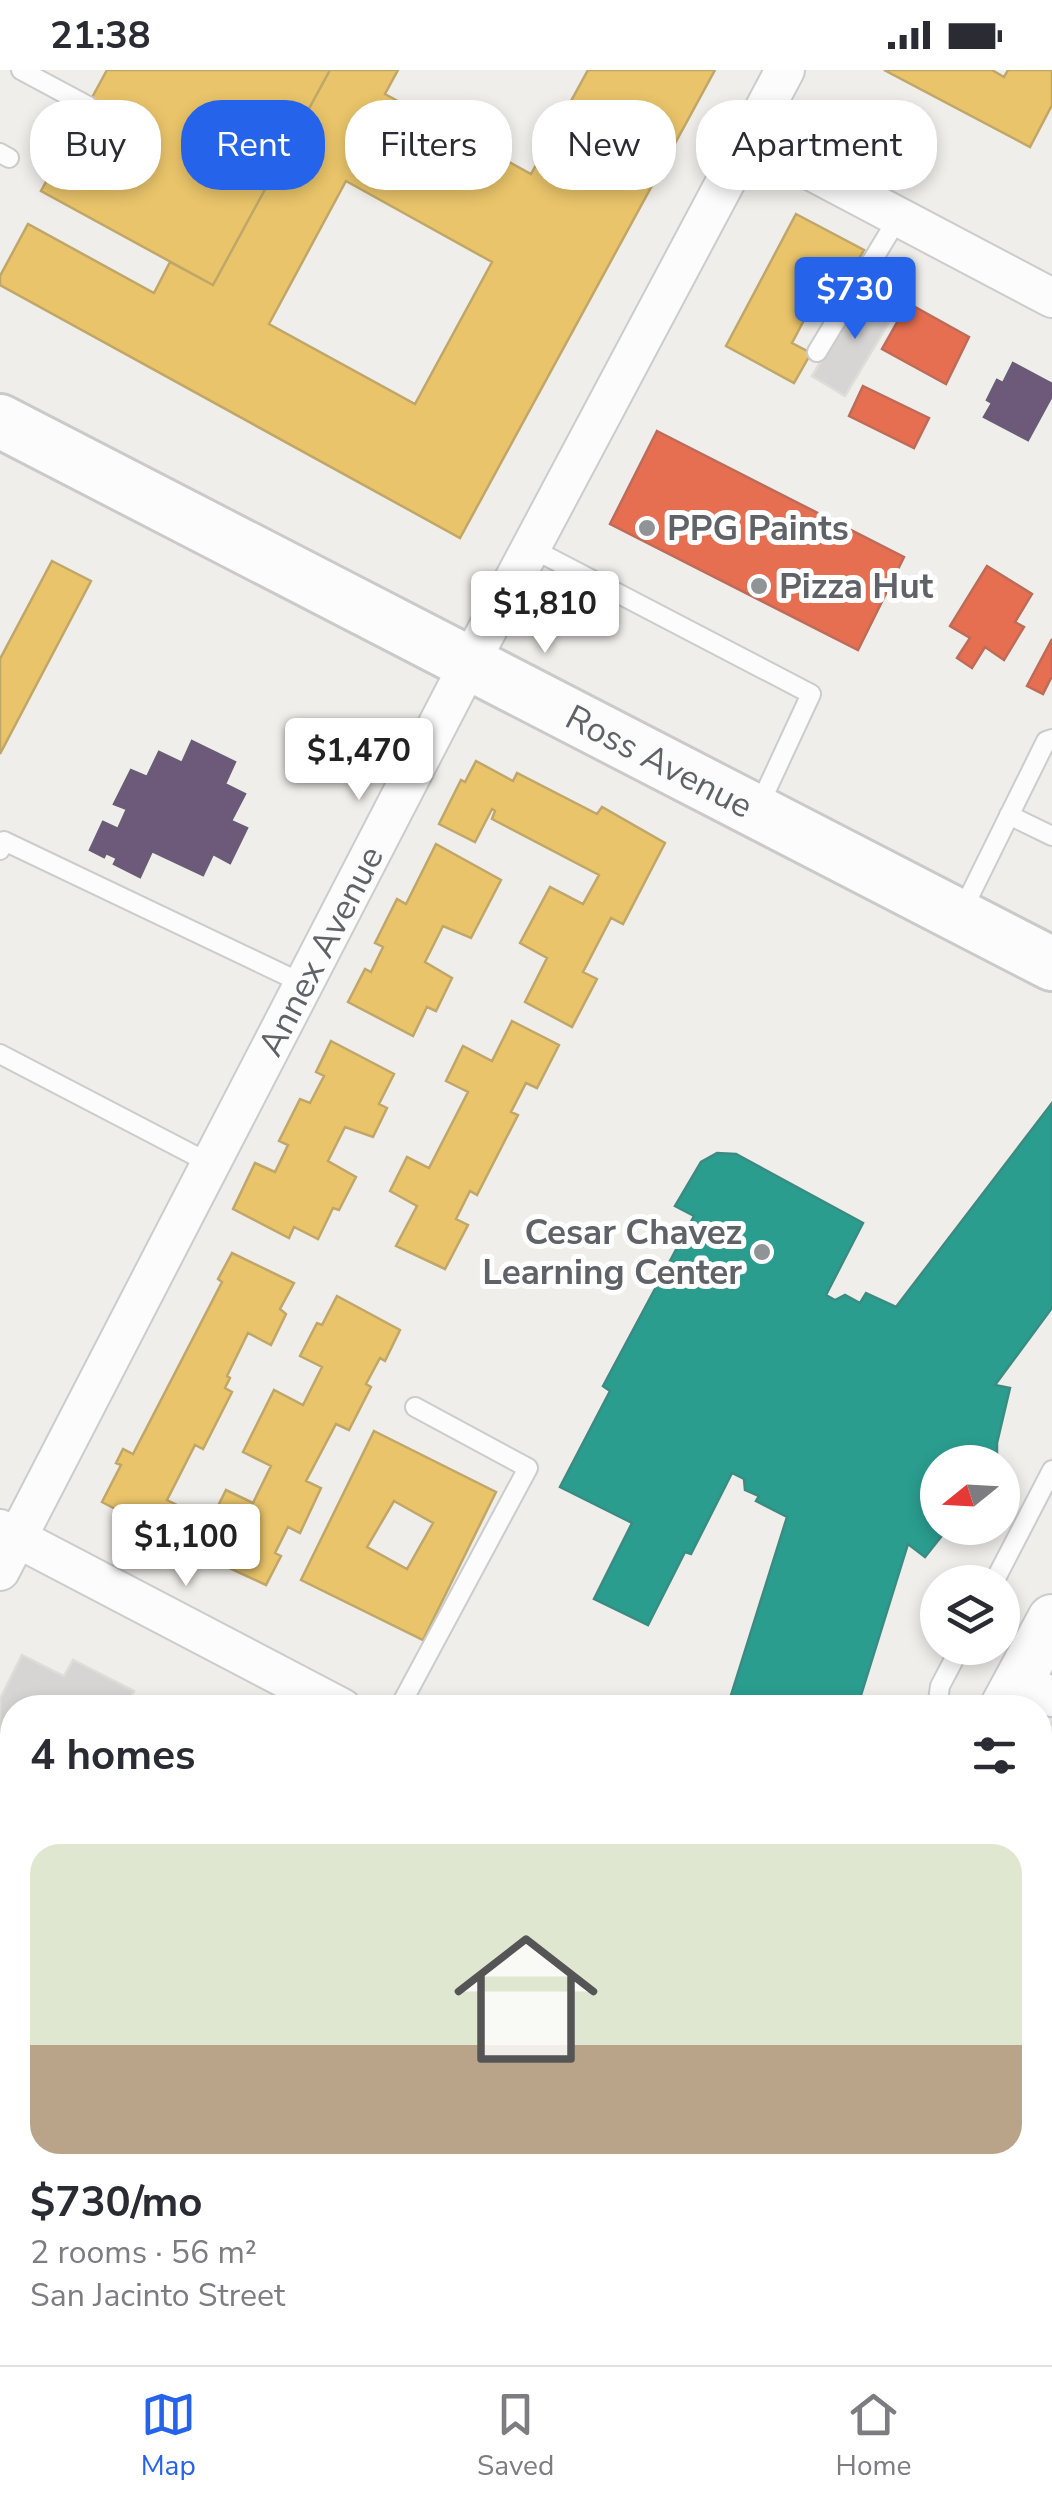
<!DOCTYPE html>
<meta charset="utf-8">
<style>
:root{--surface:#fff;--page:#f7f7f7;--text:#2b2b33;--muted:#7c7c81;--line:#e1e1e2;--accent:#2563eb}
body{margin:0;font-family:"Nunito Sans",sans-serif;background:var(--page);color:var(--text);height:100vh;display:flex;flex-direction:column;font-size:38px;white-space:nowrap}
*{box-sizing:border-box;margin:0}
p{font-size:32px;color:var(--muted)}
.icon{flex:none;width:55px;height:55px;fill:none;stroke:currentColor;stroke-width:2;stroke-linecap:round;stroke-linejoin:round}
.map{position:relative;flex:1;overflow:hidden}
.panel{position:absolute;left:0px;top:1625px;width:1052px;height:670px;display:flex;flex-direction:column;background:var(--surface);border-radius:40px 40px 0 0;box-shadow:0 5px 15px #0003}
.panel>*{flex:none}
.top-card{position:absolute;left:30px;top:30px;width:992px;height:90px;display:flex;gap:20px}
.needle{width:65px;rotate:252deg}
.buttons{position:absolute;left:920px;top:1375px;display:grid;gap:20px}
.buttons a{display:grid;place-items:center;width:100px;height:100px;border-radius:50%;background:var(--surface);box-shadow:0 5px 15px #0003;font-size:50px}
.price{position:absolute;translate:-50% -85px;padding:0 22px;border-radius:10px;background:#fff;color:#222;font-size:32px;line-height:65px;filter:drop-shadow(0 2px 5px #0008)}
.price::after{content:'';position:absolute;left:50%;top:60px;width:30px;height:22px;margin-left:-15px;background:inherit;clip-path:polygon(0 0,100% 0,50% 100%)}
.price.selected{background:var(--accent);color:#fff}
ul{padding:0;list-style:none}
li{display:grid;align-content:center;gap:20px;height:530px;padding:0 30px}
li+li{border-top:2px solid var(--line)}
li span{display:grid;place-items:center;height:310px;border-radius:30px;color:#555}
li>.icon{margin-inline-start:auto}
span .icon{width:180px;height:180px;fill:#fffc;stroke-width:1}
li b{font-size:42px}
h2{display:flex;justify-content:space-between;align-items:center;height:120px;padding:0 30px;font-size:42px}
.pill{padding:0 35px;border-radius:40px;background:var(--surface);box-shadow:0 5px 15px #0003;font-size:35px;line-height:90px}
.pill.selected{background:var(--accent);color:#fff}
.status{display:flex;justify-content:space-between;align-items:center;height:70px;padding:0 50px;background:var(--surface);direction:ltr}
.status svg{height:28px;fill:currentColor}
.dock{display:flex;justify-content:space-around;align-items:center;height:140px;border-top:2px solid var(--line);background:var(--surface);font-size:28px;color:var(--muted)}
.dock a{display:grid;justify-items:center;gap:5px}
.dock .selected{color:var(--accent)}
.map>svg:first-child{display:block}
</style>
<div class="status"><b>21:38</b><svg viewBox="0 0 49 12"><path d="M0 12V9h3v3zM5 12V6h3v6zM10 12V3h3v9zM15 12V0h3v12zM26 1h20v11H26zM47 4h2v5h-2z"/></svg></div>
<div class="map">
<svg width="1052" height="2295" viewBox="0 0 1052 2295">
<rect width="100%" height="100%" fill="#efeeea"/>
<!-- homes -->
<path fill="#e9c46a" stroke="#c0a769" stroke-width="2.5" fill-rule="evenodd" d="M107 0H330L213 215 41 121Z
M330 0H398L385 24 531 104 588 0H715L460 468 0 215V206L28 154 154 223 170 192 213 215ZM346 111 492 192 415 334 269 254Z
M884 0H992L1004 7 1008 0H1052V35L1030 77Z
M796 144 864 180 849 206 832 197 792 273 811 283 794 313 726 276Z
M52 491 91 511 0 684V589Z
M476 691 513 711 517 703 597 744 602 737 665 773 623 854 611 848 583 902 597 909 572 957 525 932 547 888 520 873 550 817 583 834 599 805 492 749 495 741 492 739 475 772 439 754 461 710 465 712Z
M436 774 501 810 471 868 443 856 425 892 452 908 436 941 427 937 413 966 348 932 365 899 371 902 383 877 375 873 397 829 406 834Z
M512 951 559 975 537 1018 526 1013 511 1042 518 1045 477 1125 470 1121 456 1149 468 1155 445 1199 396 1176 417 1136 390 1121 407 1087 429 1098 468 1022 446 1011 463 976 492 991Z
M331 971 394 1004 379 1034 387 1038 373 1067 345 1057 328 1091 356 1107 339 1140 333 1138 318 1169 294 1157 289 1168 233 1139 255 1093 275 1102 288 1075 279 1071 300 1029 310 1033 324 1006 316 1002Z
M232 1183 294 1213 280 1239 286 1244 271 1275 248 1263 227 1306 230 1308 225 1318 232 1322 203 1379 195 1375 167 1430 181 1437 167 1466 102 1432 121 1395 116 1393 123 1379 133 1384 222 1212 218 1209Z
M337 1226 400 1260 385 1291 380 1288 366 1314 371 1317 349 1360 336 1354 306 1411 321 1418 300 1463 288 1457 275 1483 281 1486 266 1515 201 1485 216 1455 210 1452 226 1420 253 1433 271 1396 243 1382 274 1320 303 1335 322 1297 300 1286 317 1253 322 1255Z
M374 1361 496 1422 423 1570 301 1510ZM394 1431 433 1453 407 1499 367 1477Z
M0 1789 12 1795V1853L0 1847Z
M0 1871 12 1878V1936L0 1929Z
M153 2282H240L233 2295H164L150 2287Z
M462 2282H583L576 2295H458Z
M758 2282H817L810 2295H780Z
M836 2282H868L862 2295H829Z
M868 2282H905L898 2295H862Z"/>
<!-- shops -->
<path fill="#e76f51" stroke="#be6b58" stroke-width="2.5" d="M908 233 969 267 946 314 882 279Z
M863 316 929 348 914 378 849 346Z
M657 361 904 487 858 580 610 454Z
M987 496 1032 524 1015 552 1024 557 1004 590 985 577 972 598 957 588 970 568 950 556Z
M1052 569V606L1043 624 1027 616Z"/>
<!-- offices -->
<path fill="#6d597a" stroke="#695c75" stroke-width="2.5" d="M1013 293 1052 314V326L1028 370 984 347 992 333 987 330 997 310 1003 313Z
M192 671 235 692 225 714 245 724 231 751 247 758 230 793 213 784 203 805 152 781 140 807 114 794 117 788 106 783 104 787 90 780 103 752 118 759 127 739 114 734 131 700 147 707 159 682 182 693Z"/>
<!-- schools -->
<path fill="#2a9d8f" stroke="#3a8c83" stroke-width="2.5" d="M1052 1033V1238L995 1315 1010 1318 997 1373V1392H938V1458H948L925 1487 908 1474 857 1638H727L787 1447 756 1431 759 1426 745 1420 744 1409 732 1403 691 1484 685 1482 648 1555 594 1529 632 1453 560 1417 610 1321 603 1316 694 1146 675 1136 701 1092 717 1083 736 1084 863 1153 826 1225 835 1230 845 1225 860 1233 866 1223 896 1237Z"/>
<!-- building -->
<path fill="#d6d5d3" stroke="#deddd9" stroke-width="2.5" d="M864 218 897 239 845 326 812 306Z
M22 1585 64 1606 73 1590 134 1621 125 1638H12V1751L0 1745 3 1730 0 1728V1629Z"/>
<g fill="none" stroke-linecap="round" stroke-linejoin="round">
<!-- service casing -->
<g stroke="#cbcccc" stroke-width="22">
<path id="service" d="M21 0 88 36
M0 83 9 88
M817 282 898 148
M531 478 811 624 759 736
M1009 745 1052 766
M0 780 4 771 304 914
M962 841 1046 671 1052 669
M0 984 211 1094
M994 1512 1052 1400
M399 1638 528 1398 415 1337
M937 1638 940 1616 960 1578
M1040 1736 1052 1743"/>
</g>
<!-- minor casing -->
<g stroke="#cbcccc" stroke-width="42">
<g id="minor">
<path d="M749 68 1052 228"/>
<path d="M0 1459 342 1638"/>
<path id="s1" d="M0 1501 469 594 785 0"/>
<path d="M1019 1610 1052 1627"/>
<path d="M0 2158 12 2135"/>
<path d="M1040 2252 1052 2259"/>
<path d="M20 2282 42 2295"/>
</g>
</g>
<!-- tertiary casing -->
<g stroke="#cbcccc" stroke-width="52">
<path id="tertiary" d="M1004 1638 1052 1549
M653 2295 660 2282"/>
</g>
<!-- secondary casing -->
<g stroke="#cacacb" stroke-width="58">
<g id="secondary">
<path id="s2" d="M0 351 1052 894"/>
</g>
</g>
<!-- service -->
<use href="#service" stroke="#fdfcfc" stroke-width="18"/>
<!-- minor -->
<use href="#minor" stroke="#fdfcfc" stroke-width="38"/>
<!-- tertiary -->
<use href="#tertiary" stroke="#fdfcfc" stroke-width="48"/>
<!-- secondary -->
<use href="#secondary" stroke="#fdfcfc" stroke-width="52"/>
</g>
<!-- markers -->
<g fill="#919496" stroke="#fff" stroke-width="4">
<circle cx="647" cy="458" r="10"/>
<circle cx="759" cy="516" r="10"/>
<circle cx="762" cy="1182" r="10"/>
</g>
<g text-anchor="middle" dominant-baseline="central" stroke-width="10" stroke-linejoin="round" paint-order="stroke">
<!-- poi labels -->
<g font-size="35" font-weight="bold" fill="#5f6368" stroke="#fff" text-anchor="start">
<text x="667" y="458">PPG Paints</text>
<text x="779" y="516">Pizza Hut</text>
<text x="742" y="1162" text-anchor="end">Cesar Chavez<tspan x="742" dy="40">Learning Center</tspan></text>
</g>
<!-- street labels -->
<g font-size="35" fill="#5f6368" stroke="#fff">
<text stroke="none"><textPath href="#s2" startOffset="742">Ross Avenue</textPath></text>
<text stroke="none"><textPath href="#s1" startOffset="698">Annex Avenue</textPath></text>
</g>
</g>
</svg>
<div class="buttons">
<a><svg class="needle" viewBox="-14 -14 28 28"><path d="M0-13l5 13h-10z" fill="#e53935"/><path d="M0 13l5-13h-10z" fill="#7c7c81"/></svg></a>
<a><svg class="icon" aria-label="layers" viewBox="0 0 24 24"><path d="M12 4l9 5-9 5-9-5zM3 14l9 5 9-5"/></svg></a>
</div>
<b class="price selected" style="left:855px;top:272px">$730</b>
<b class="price" style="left:545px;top:586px">$1,810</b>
<b class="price" style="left:359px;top:733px">$1,470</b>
<b class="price" style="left:186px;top:1519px">$1,100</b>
<div class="top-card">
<a class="pill">Buy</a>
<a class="pill selected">Rent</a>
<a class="pill">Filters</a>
<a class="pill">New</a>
<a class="pill">Apartment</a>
</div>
<section class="panel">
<h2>4 homes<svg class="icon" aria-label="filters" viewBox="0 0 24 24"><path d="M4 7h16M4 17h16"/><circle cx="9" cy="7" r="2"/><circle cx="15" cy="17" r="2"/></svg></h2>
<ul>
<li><span style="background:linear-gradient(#dfe7d0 65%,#b9a48a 0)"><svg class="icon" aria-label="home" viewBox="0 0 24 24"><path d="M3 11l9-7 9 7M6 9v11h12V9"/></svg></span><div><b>$730/mo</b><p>2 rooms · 56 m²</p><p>San Jacinto Street</p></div></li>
</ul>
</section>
</div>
<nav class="dock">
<a class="selected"><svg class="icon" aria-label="map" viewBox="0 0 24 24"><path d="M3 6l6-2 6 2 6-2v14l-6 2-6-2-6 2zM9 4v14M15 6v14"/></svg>Map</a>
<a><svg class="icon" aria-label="saved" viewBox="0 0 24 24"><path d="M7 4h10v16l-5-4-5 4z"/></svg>Saved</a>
<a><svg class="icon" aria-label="home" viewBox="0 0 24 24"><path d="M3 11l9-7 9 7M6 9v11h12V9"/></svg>Home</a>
</nav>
